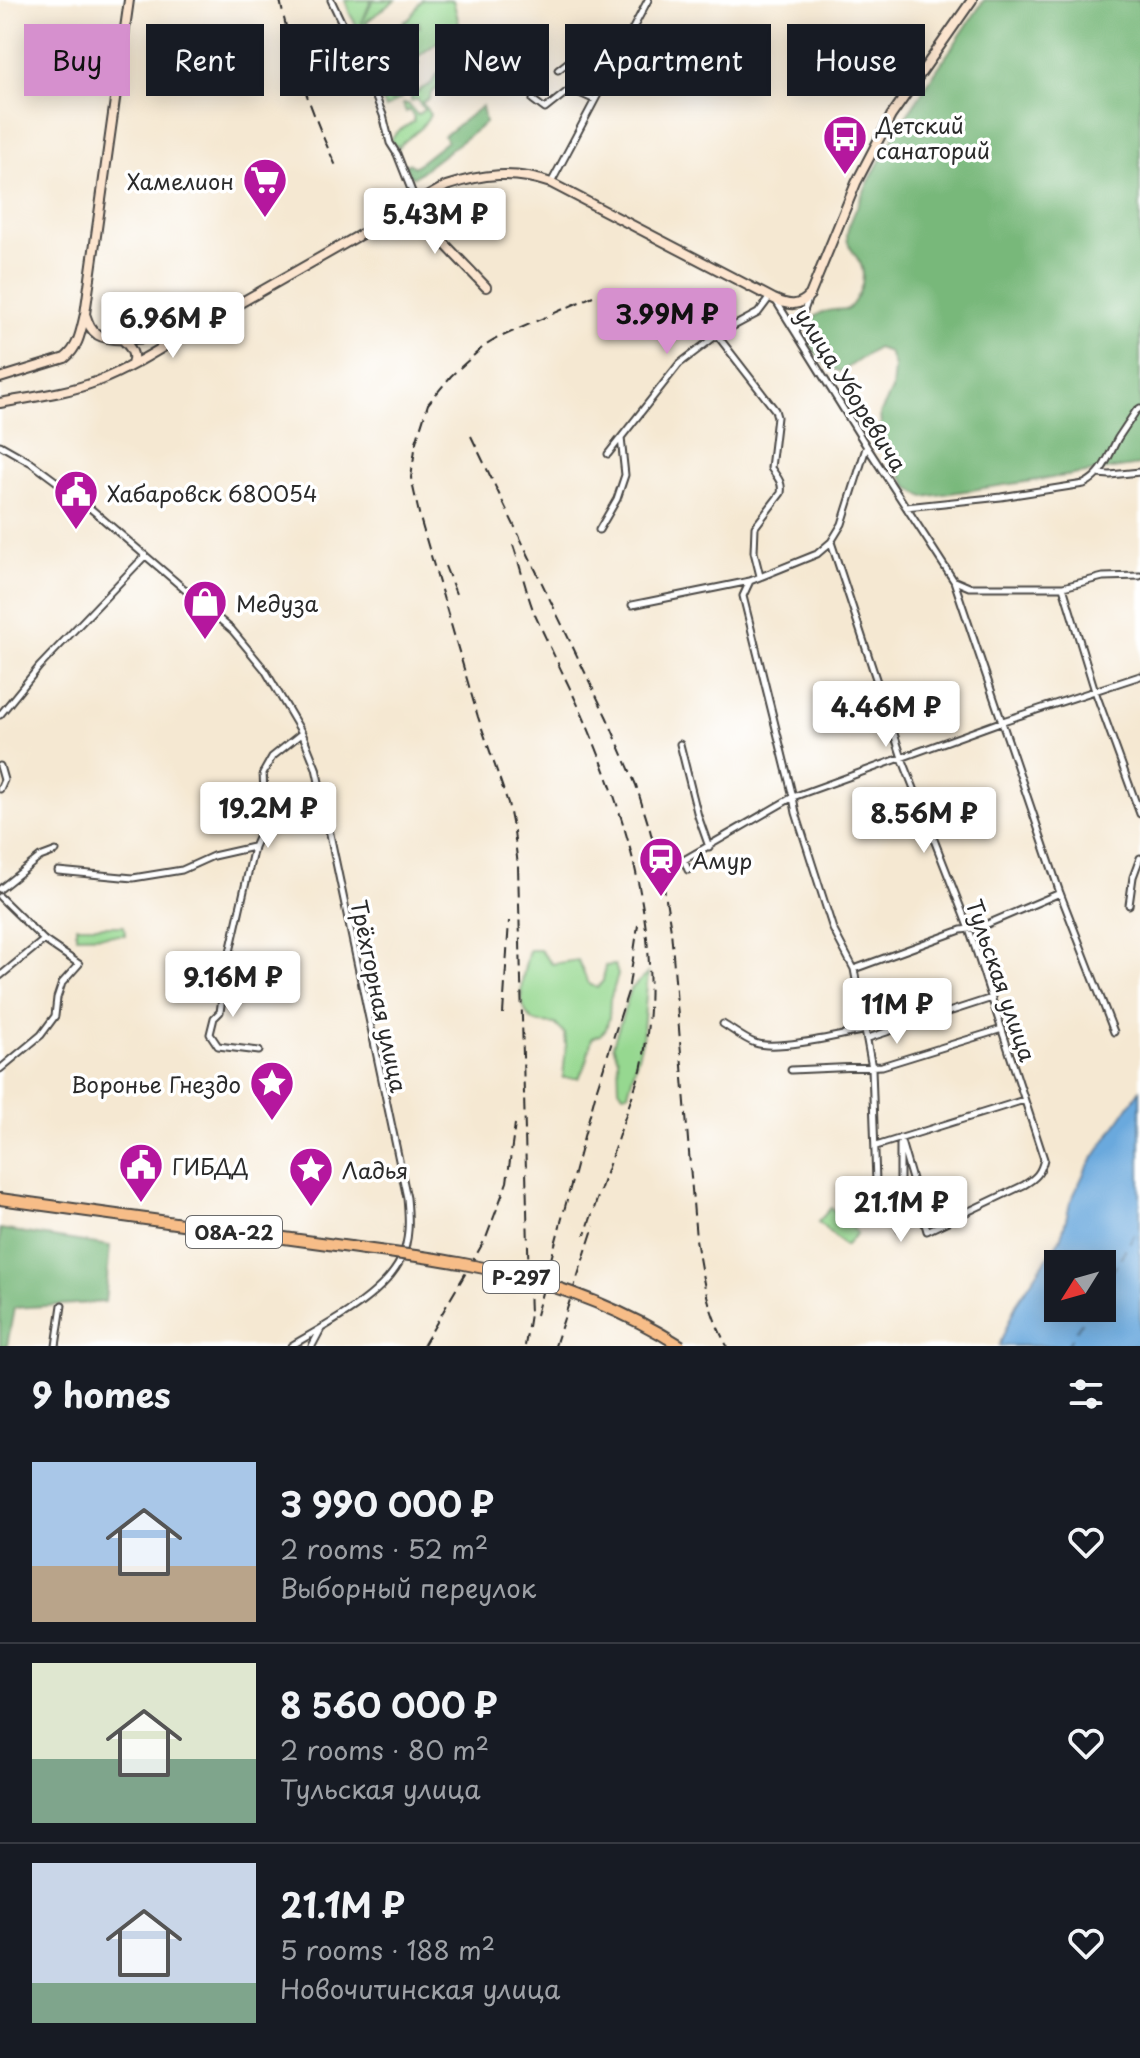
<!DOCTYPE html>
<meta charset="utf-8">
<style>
:root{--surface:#171b24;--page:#242831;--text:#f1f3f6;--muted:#9ea1a6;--line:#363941;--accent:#d690ce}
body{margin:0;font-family:"Playpen Sans",sans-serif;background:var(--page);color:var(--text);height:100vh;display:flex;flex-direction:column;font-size:30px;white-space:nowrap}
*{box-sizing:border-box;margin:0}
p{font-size:26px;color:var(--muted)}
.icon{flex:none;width:44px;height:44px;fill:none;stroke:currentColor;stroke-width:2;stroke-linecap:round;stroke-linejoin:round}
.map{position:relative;height:1346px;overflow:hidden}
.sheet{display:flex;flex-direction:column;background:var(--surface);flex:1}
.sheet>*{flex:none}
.guide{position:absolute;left:24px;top:24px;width:1092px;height:72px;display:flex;gap:16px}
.needle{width:52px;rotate:233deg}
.fabs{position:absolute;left:1044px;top:1250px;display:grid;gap:16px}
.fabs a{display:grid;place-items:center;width:72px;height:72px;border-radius:0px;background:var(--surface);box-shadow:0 4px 20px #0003;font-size:40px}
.price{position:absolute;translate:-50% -68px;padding:0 18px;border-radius:8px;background:#fff;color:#222;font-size:26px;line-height:52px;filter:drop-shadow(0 2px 4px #0008)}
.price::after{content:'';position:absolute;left:50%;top:48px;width:24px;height:18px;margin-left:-12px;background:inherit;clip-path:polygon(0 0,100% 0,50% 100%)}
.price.current{background:var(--accent);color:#111}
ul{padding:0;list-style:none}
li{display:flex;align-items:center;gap:24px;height:200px;padding:0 32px}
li+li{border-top:2px solid var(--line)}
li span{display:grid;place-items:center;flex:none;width:224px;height:160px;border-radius:0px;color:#555}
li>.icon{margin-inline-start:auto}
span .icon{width:96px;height:96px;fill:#fffc;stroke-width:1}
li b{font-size:34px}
h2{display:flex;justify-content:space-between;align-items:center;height:96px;padding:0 32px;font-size:34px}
.chip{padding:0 28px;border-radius:0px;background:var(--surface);box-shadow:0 4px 20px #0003;font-size:28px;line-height:72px}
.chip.current{background:var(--accent);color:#111}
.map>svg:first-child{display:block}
</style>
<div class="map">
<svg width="1140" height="1346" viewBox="0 0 1140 1346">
<rect width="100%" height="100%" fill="#fff"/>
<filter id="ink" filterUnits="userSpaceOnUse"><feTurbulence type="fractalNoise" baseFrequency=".0125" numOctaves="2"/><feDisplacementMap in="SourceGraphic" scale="16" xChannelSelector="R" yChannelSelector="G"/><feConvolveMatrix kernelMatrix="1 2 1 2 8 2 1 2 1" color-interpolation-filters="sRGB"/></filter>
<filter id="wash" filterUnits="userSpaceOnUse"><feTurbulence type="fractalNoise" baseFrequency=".006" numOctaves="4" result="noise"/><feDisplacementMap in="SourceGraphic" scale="32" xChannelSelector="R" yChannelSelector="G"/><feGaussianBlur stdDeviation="1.8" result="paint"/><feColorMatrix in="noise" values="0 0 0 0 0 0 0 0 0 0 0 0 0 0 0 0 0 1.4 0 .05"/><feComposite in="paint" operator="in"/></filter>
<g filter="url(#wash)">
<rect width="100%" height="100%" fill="#f5e8d2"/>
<!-- green -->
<path fill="#96d890" stroke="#60825e" stroke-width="2" d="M345 0H371L362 23 373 0H395L366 22 373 32 379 27 382 31 373 37 362 23 365 43 360 46 355 43 348 28 357 26 350 14Z
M422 0H453L464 43 461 45 451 32 416 58 419 64 383 90 391 101 399 95 401 98 386 108 371 76 383 67 369 47 385 35 389 39 404 29 400 24 403 23 409 31 417 26 420 27 419 22 411 24 408 28 404 22C415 17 414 8 422 0Z
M453 64 456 65 453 72 447 75 445 83 431 93 429 99 422 102 430 115 420 129 401 144 398 149 397 145 395 146 391 140 397 132 414 121 413 119 414 117 409 110 406 112 403 104H408L417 115 424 110 417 99 411 101V97L421 89 431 84 436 75 443 71 445 74 449 71 448 68Z
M76 926H124L125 935 76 936Z
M529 950H540L552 964 578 960 588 983 597 988 603 981 605 966 615 965 618 975 610 1000 609 1017 606 1029 600 1035 592 1038 586 1063 579 1078H563L566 1045 565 1034 555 1024C547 1023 537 1025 530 1018 514 1000 524 971 529 950Z
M648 973 642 1041 628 1093 623 1094 619 1088 618 1059 613 1045 631 989Z
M831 1208 857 1233 845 1246 818 1222Z"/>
<!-- forest -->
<path fill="#78b87a" stroke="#527252" stroke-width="2" d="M984 0H1140V465L924 497 908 487 882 441 880 414 892 390 894 367 889 352 877 348 841 372C835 370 829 368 824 363 812 352 801 330 816 316 824 309 839 310 848 309 858 299 867 279 861 265 855 251 842 244 849 226 881 144 936 73 984 0Z
M462 61 468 67 472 68 476 84 468 85 458 93 451 91 446 85 454 67Z
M482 106 485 123 414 177 410 176 405 165 409 163 414 167 447 141 444 136Z
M0 1229 110 1246 105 1302 14 1308 7 1346H0Z"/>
<!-- water -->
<path fill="#6aa9dd" stroke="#4a6a84" stroke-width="2" fill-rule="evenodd" d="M1140 1090V1346H999L1016 1304 1060 1239 1063 1231 1070 1203 1086 1169ZM1058 1264H1102V1308H1058Z"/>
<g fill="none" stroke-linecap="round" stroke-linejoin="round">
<!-- ferry -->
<path stroke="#445d72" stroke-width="2" stroke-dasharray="10 8" stroke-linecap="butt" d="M1102 1289 1140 1225
M1067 1346 1090 1308"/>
</g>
</g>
<g filter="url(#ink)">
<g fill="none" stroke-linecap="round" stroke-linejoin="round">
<!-- street casing -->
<g stroke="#494744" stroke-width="9">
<path id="street" d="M331 0 368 78 383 115 390 143 397 154 416 202
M558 70 585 49 621 51
M533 100 545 109 569 90 575 91 595 100
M551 183 648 0
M776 301 867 447 954 581 1060 893 1114 1032
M796 333 809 297
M717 335 775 410 777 417 771 468C777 477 783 482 781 493L755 527 754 552 760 576
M0 445 30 462 76 496 232 630 265 670 302 733 316 768 407 1198C409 1219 410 1240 401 1259 383 1297 326 1325 291 1346
M608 454 679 364 717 335 758 313 770 297
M1098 474 1110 475 1140 472
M906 507 1001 497 1084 484C1104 474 1108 456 1118 438 1124 429 1130 420 1136 411L1140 408
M599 530 617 499 625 475 621 438
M831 542 902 758 969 929 1044 1159C1041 1173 1036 1178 1024 1185L927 1231 900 1138
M750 581 743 596 793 797 796 813 833 929 854 969 872 1068 876 1182 900 1230V1145
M955 581 969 587H1063L1103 577 1140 576
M1063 587 1095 691 1140 814
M632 605 750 581 817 554 831 542 842 524 866 448
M0 715 39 667 145 556
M680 744 698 816 709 847
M0 766 4 780 0 789
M688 870 684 860 793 797 1003 721 1140 676
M58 871 133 878 182 870 213 856 253 847
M0 889 40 857 56 851
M0 897 44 940 79 964 62 983 57 998 55 1016 41 1035 0 1069
M1129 905 1133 877 1140 858
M854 969 961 930 978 928 1060 893
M0 976 44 940
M723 1024C733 1030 744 1039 755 1043 776 1051 842 1035 866 1030
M868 1038 992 998
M259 1051 218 1046 210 1034 214 1018 220 1012 227 965 254 847 258 838 261 814 264 792 263 773 272 757 302 733
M791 1070 882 1066 1002 1029
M876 1146 1024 1100
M56 1346 62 1305
M312 1346 321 1329"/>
</g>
<!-- secondary casing -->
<g stroke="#494744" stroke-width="12">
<path id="secondary" d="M420 199 443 242 486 287
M85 314C88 322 90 330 98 335 116 346 178 334 198 327L446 186C482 174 514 170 551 183L774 299C789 306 799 307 810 295L856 183 891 116 972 0
M122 339C130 347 136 353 132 364
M0 378 65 358C79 347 81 330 85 314L129 0
M0 403C33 397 67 393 98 381 129 369 158 350 187 333"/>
</g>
<!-- highway casing -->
<g stroke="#494744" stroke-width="14">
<path id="highway" d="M0 1199 350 1247"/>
</g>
<!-- street -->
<use href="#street" stroke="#fff" stroke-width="5"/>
<!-- secondary -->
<use href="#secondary" stroke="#fce5cf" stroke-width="8"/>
<!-- highway -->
<use href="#highway" stroke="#f7bd88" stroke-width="10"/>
<!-- rail -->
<path stroke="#2b2b2b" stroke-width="2" stroke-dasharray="12 6" stroke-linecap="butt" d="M280 0C292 58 311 112 336 166
M471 436 607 718 636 785 650 830 663 881 671 930 696 1239C702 1277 708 1312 727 1346
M513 545C521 568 526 592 535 615 550 648 567 681 582 714 630 824 667 949 641 1070L585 1235
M445 566 458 599
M503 1014 509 921
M536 1315 597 1088 628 992 638 925
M423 1346 486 1238 507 1182 515 1124
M525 1346 530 1314 529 1285 518 866 514 832 508 803 478 717 420 518 411 478 416 442 428 404 451 376 483 347 496 339 593 296
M555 1346 594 1226"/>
<!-- highway-bridge casing -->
<g stroke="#494744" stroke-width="14" stroke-linecap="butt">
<path id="highway-bridge" d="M350 1247C386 1252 423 1256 459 1263 537 1277 613 1303 681 1346"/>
</g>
<!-- highway-bridge -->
<use href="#highway-bridge" stroke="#f7bd88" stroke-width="10"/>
</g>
</g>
<!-- icons -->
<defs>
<g id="bus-pin" transform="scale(2.3)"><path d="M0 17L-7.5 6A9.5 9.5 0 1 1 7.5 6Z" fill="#b5179e" stroke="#fff"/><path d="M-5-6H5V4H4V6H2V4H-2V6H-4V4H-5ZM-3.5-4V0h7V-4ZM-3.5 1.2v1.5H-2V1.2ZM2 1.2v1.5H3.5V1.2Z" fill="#fff"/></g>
<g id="supermarket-pin" transform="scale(2.3)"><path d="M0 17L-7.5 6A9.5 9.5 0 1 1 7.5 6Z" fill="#b5179e" stroke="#fff"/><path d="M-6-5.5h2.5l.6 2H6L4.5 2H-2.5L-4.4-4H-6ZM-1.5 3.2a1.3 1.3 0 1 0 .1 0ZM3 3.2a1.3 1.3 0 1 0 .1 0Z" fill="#fff"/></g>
<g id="civic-pin" transform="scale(2.3)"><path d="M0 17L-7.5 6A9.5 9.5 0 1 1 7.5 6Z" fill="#b5179e" stroke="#fff"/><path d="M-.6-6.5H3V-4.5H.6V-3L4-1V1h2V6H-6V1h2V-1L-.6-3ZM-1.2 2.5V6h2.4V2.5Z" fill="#fff"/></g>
<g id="shop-pin" transform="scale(2.3)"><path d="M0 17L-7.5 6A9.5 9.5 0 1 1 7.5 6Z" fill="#b5179e" stroke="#fff"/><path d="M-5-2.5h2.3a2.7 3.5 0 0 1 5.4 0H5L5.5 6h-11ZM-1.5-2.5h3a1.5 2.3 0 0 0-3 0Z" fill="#fff"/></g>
<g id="station-pin" transform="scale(2.3)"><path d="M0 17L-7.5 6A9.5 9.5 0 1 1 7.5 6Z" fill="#b5179e" stroke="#fff"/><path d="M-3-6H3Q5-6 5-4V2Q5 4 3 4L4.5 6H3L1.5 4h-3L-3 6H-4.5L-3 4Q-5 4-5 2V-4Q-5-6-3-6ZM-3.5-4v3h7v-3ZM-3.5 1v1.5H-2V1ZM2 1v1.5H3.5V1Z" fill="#fff"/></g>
<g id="sight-pin" transform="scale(2.3)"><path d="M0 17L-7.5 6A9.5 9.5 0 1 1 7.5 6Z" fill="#b5179e" stroke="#fff"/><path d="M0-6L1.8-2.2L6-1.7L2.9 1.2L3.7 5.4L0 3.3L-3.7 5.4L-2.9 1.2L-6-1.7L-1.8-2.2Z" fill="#fff"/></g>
</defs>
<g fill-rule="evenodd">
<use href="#bus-pin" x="845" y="137"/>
<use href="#supermarket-pin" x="265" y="180"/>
<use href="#civic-pin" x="76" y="492"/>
<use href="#shop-pin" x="205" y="602"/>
<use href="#station-pin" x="661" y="859"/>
<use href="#sight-pin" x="272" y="1083"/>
<use href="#civic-pin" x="141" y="1165"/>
<use href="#sight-pin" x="311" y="1169"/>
</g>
<g text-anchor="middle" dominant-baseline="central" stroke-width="7" stroke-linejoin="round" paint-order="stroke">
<!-- shield labels -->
<g fill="#fff" stroke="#6b6b6b" stroke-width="2">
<rect x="186" y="1216" width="96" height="32" rx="6"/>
<rect x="483" y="1261" width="76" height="32" rx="6"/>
</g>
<g font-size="20" font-weight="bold" fill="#2b2b2b">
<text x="234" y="1232">08А-22</text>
<text x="521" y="1277">Р-297</text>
</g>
<!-- poi labels -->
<g font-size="22" fill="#2b2b2b" stroke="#fff" text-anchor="start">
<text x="876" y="124">Детский<tspan x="876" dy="25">санаторий</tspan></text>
<text x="234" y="180" text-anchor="end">Хамелион</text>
<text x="107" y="492">Хабаровск 680054</text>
<text x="236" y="602">Медуза</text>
<text x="692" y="859">Амур</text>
<text x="241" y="1083" text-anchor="end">Воронье Гнездо</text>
<text x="172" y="1165">ГИБДД</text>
<text x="342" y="1169">Ладья</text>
</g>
<!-- street labels -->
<g font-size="22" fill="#2b2b2b" stroke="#fff">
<text transform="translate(852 389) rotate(58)">улица Уборевича</text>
<text transform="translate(1002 980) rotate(71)">Тульская улица</text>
<text transform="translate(380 996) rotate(78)">Трёхгорная улица</text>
</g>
</g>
</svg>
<div class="fabs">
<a><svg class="needle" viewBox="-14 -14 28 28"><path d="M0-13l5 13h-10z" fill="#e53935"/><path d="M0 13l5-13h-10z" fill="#9ea1a6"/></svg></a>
</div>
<b class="price" style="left:435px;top:256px">5.43M ₽</b>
<b class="price current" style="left:667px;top:356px">3.99M ₽</b>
<b class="price" style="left:173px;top:360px">6.96M ₽</b>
<b class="price" style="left:886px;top:749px">4.46M ₽</b>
<b class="price" style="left:268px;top:850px">19.2M ₽</b>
<b class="price" style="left:924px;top:855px">8.56M ₽</b>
<b class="price" style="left:233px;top:1019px">9.16M ₽</b>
<b class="price" style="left:897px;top:1046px">11M ₽</b>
<b class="price" style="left:901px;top:1244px">21.1M ₽</b>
<div class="guide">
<a class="chip current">Buy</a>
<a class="chip">Rent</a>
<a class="chip">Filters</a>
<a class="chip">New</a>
<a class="chip">Apartment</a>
<a class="chip">House</a>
</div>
</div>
<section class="sheet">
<h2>9 homes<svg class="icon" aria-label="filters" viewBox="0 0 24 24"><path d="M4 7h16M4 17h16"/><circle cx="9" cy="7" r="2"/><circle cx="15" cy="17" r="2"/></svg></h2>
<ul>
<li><span style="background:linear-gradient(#a9c7e8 65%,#b9a48a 0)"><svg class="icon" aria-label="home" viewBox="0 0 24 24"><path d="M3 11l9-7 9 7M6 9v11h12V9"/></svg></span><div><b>3 990 000 ₽</b><p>2 rooms · 52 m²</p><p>Выборный переулок</p></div><svg class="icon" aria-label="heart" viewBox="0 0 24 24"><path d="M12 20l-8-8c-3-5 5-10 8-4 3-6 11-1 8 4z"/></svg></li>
<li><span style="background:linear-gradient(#dfe7d0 60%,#7fa58c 0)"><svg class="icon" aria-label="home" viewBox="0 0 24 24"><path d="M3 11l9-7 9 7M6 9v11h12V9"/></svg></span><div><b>8 560 000 ₽</b><p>2 rooms · 80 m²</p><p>Тульская улица</p></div><svg class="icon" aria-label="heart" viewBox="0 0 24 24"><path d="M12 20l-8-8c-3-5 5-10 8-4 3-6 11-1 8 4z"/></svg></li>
<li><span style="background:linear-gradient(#c9d6e8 75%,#7fa58c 0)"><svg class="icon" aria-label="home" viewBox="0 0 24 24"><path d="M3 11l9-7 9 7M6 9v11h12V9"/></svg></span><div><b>21.1M ₽</b><p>5 rooms · 188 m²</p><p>Новочитинская улица</p></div><svg class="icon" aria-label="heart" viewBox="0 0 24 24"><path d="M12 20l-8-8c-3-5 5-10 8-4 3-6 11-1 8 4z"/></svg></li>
</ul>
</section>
